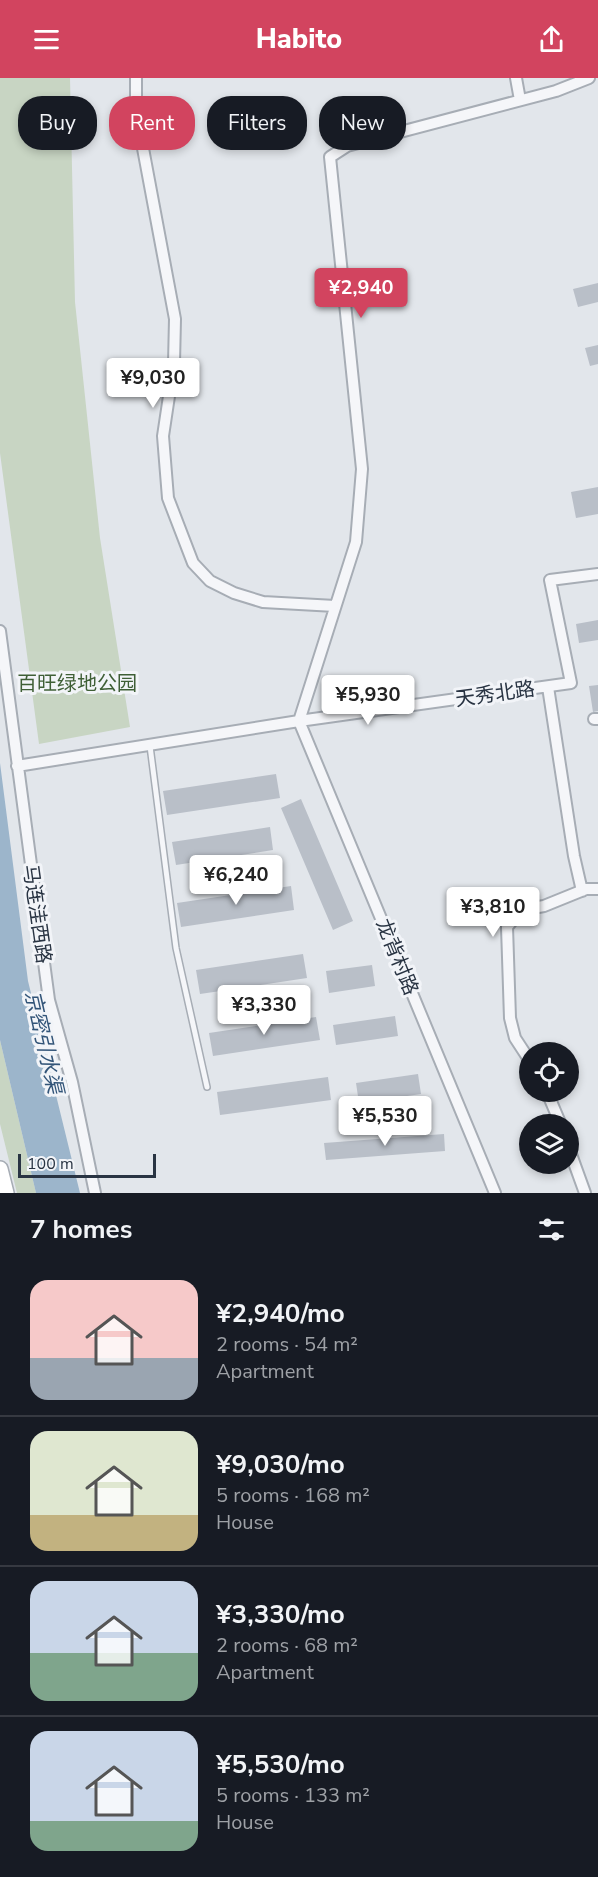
<!DOCTYPE html>
<meta charset="utf-8">
<style>
:root{--surface:#171b24;--page:#242831;--text:#f1f3f6;--muted:#9ea1a6;--line:#363941;--accent:#d2445f}
body{margin:0;font-family:"Nunito Sans","Noto Sans SC",sans-serif;background:var(--page);color:var(--text);height:100vh;display:flex;flex-direction:column;font-size:22px;white-space:nowrap}
*{box-sizing:border-box;margin:0}
p{font-size:20px;color:var(--muted)}
.icon{flex:none;width:33px;height:33px;fill:none;stroke:currentColor;stroke-width:2;stroke-linecap:round;stroke-linejoin:round}
.map{position:relative;height:1115px;overflow:hidden}
.details{display:flex;flex-direction:column;background:var(--surface);flex:1}
.details>*{flex:none}
.top-card{position:absolute;left:18px;top:18px;width:562px;height:54px;display:flex;gap:12px}
.tools{position:absolute;left:519px;top:964px;display:grid;gap:12px}
.tools a{display:grid;place-items:center;width:60px;height:60px;border-radius:50%;background:var(--surface);box-shadow:0 3px 9px #0003;font-size:30px}
.scale{position:absolute;left:18px;bottom:15px;width:138px;box-sizing:border-box;padding-left:6px;border:3px solid #293443;border-top:0;font-size:16px;line-height:21px;white-space:nowrap;color:#293443;-webkit-text-stroke:4px #f2f4f8;paint-order:stroke}
.price{position:absolute;translate:-50% -51px;padding:0 14px;border-radius:6px;background:#fff;color:#222;font-size:20px;line-height:39px;filter:drop-shadow(0 2px 3px #0008)}
.price::after{content:'';position:absolute;left:50%;top:36px;width:18px;height:14px;margin-left:-9px;background:inherit;clip-path:polygon(0 0,100% 0,50% 100%)}
.price.on{background:var(--accent);color:#fff}
ul{padding:0;list-style:none}
li{display:flex;align-items:center;gap:18px;height:150px;padding:0 30px}
li+li{border-top:2px solid var(--line)}
li span{display:grid;place-items:center;flex:none;width:168px;height:120px;border-radius:18px;color:#555}
li>.icon{margin-inline-start:auto}
span .icon{width:72px;height:72px;fill:#fffc;stroke-width:1}
li b{font-size:26px}
h2{display:flex;justify-content:space-between;align-items:center;height:72px;padding:0 30px;font-size:26px}
.chip{padding:0 21px;border-radius:24px;background:var(--surface);box-shadow:0 3px 9px #0003;font-size:21px;line-height:54px}
.chip.on{background:var(--accent);color:#fff}
header{display:flex;justify-content:space-between;align-items:center;height:78px;padding:0 30px;background:var(--accent);color:#fff;font-size:27px;font-weight:800}
.map>svg:first-child{display:block}
</style>
<header><svg class="icon" aria-label="menu" viewBox="0 0 24 24"><path d="M4 6h16M4 12h16M4 18h16"/></svg>Habito<svg class="icon" aria-label="share" viewBox="0 0 24 24"><path d="M12 15V3M7 8l5-5 5 5M5 13v7h14v-7"/></svg></header>
<div class="map">
<svg width="598" height="1115" viewBox="0 0 598 1115">
<rect width="100%" height="100%" fill="#e2e6eb"/>
<!-- green -->
<path fill="#c8d5c3" d="M0 0H70L75 224 100 460 130 649 39 666 0 375Z
M0 962 36 1115H17L0 1046Z"/>
<!-- water -->
<path fill="#9cb5cb" d="M0 685 28 903 80 1115H36L0 962Z"/>
<!-- building -->
<path fill="#b9bfc8" d="M598 205V224L578 229 573 211Z
M598 267V286L590 288 585 270Z
M598 409V436L576 440 571 414Z
M598 542V562L579 565 576 546Z
M598 607V633L593 634 589 608Z
M276 696 280 720 167 737 163 713Z
M301 721 353 843 333 852 281 730Z
M270 749 273 772 176 787 172 764Z
M291 808 294 832 181 849 177 825Z
M303 876 307 900 200 916 196 892Z
M372 887 375 908 329 915 326 893Z
M395 938 398 958 336 967 333 947Z
M316 939 320 962 213 978 209 955Z
M418 996 421 1016 359 1025 356 1005Z
M328 999 331 1022 220 1037 217 1014Z
M444 1056 445 1073 326 1082 324 1065Z"/>
<g fill="none" stroke-linecap="round" stroke-linejoin="round">
<!-- service casing -->
<g stroke="#a7adb5" stroke-width="8">
<path id="service" d="M150 668 176 870 207 1009"/>
</g>
<!-- minor casing -->
<g stroke="#a7adb5" stroke-width="14">
<path id="minor" d="M136 0V33L175 241 174 285 163 358 168 420 193 485 210 503 234 515 263 524 335 528
M516 0 520 22
M0 553 49 922 72 1004 95 1115
M548 609 574 778 582 813
M594 641H598
M17 688 299 643 571 605 550 502 598 496
M530 983 515 960 510 940 507 849 521 832 544 828 586 811H598
M547 1014 561 1047
M568 1068 585 1115
M495 1115 299 643 356 464 362 391 330 79 347 68 556 13 589 0"/>
</g>
<!-- secondary casing -->
<g stroke="#a7adb5" stroke-width="18">
<path id="secondary" d="M0 1091 6 1115"/>
</g>
<!-- service -->
<use href="#service" stroke="#f5f6f9" stroke-width="5"/>
<!-- minor -->
<use href="#minor" stroke="#f5f6f9" stroke-width="10"/>
<!-- secondary -->
<use href="#secondary" stroke="#fff" stroke-width="15"/>
</g>
<g text-anchor="middle" dominant-baseline="central" stroke-width="6" stroke-linejoin="round" paint-order="stroke">
<!-- park labels -->
<g font-size="20" fill="#3f5f36" stroke="#f2f4f8">
<text x="77" y="605">百旺绿地公园</text>
</g>
<!-- street labels -->
<g font-size="20" fill="#293443" stroke="#f2f4f8">
<text transform="translate(495 616) rotate(-8)">天秀北路</text>
<text transform="translate(37 836) rotate(82)">马连洼西路</text>
<text transform="translate(397 879) rotate(68)">龙背村路</text>
</g>
<!-- water labels -->
<g font-size="21" font-style="italic" fill="#325478" stroke="#f2f4f8">
<text transform="translate(44 964) rotate(77)">京密引水渠</text>
</g>
</g>
</svg>
<div class="tools">
<a><svg class="icon" aria-label="locate" viewBox="0 0 24 24"><circle cx="12" cy="12" r="6"/><path d="M12 2v4M12 18v4M2 12h4M18 12h4"/></svg></a>
<a><svg class="icon" aria-label="layers" viewBox="0 0 24 24"><path d="M12 4l9 5-9 5-9-5zM3 14l9 5 9-5"/></svg></a>
</div>
<div class="scale">100 m</div>
<b class="price on" style="left:361px;top:241px">¥2,940</b>
<b class="price" style="left:153px;top:331px">¥9,030</b>
<b class="price" style="left:368px;top:648px">¥5,930</b>
<b class="price" style="left:236px;top:828px">¥6,240</b>
<b class="price" style="left:493px;top:860px">¥3,810</b>
<b class="price" style="left:264px;top:958px">¥3,330</b>
<b class="price" style="left:385px;top:1069px">¥5,530</b>
<div class="top-card">
<a class="chip">Buy</a>
<a class="chip on">Rent</a>
<a class="chip">Filters</a>
<a class="chip">New</a>
</div>
</div>
<section class="details">
<h2>7 homes<svg class="icon" aria-label="filters" viewBox="0 0 24 24"><path d="M4 7h16M4 17h16"/><circle cx="9" cy="7" r="2"/><circle cx="15" cy="17" r="2"/></svg></h2>
<ul>
<li><span style="background:linear-gradient(#f6c9c9 65%,#9aa5b1 0)"><svg class="icon" aria-label="home" viewBox="0 0 24 24"><path d="M3 11l9-7 9 7M6 9v11h12V9"/></svg></span><div><b>¥2,940/mo</b><p>2 rooms · 54 m²</p><p>Apartment</p></div></li>
<li><span style="background:linear-gradient(#dfe7d0 70%,#c2b280 0)"><svg class="icon" aria-label="home" viewBox="0 0 24 24"><path d="M3 11l9-7 9 7M6 9v11h12V9"/></svg></span><div><b>¥9,030/mo</b><p>5 rooms · 168 m²</p><p>House</p></div></li>
<li><span style="background:linear-gradient(#c9d6e8 60%,#7fa58c 0)"><svg class="icon" aria-label="home" viewBox="0 0 24 24"><path d="M3 11l9-7 9 7M6 9v11h12V9"/></svg></span><div><b>¥3,330/mo</b><p>2 rooms · 68 m²</p><p>Apartment</p></div></li>
<li><span style="background:linear-gradient(#c9d6e8 75%,#7fa58c 0)"><svg class="icon" aria-label="home" viewBox="0 0 24 24"><path d="M3 11l9-7 9 7M6 9v11h12V9"/></svg></span><div><b>¥5,530/mo</b><p>5 rooms · 133 m²</p><p>House</p></div></li>
</ul>
</section>
